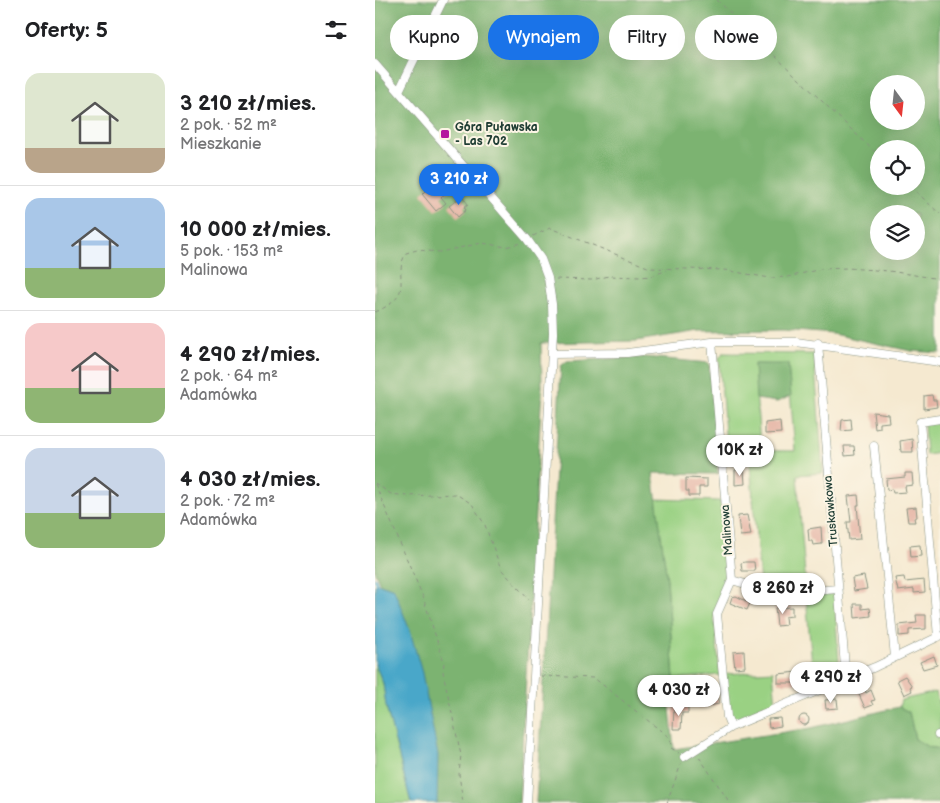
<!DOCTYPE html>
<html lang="pl">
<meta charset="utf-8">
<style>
:root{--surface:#fff;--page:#f6f6f6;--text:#202124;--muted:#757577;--line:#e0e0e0;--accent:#1a73e8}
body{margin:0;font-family:"Balsamiq Sans",sans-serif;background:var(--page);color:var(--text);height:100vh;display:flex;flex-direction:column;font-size:19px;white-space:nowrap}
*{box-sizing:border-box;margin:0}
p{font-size:16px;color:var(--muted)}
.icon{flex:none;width:28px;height:28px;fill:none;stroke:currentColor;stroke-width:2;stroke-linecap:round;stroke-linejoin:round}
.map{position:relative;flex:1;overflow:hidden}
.sheet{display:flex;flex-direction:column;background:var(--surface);width:375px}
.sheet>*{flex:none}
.guide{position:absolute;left:15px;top:15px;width:475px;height:45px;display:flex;gap:10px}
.needle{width:32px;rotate:165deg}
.fabs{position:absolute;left:495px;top:75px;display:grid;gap:10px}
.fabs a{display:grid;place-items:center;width:55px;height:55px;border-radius:50%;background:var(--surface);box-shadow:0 5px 20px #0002;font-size:25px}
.price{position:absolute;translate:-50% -42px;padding:0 11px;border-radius:18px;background:#fff;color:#222;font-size:16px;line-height:32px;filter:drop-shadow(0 1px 2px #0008)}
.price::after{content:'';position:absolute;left:50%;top:30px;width:15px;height:11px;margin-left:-8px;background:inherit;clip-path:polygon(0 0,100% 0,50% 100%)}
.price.current{background:var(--accent);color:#fff}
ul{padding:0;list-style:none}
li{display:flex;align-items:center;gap:15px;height:125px;padding:0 25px}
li+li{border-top:1px solid var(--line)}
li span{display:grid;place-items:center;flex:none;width:140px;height:100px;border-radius:15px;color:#555}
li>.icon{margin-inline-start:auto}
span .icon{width:60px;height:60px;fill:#fffc;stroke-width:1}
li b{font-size:21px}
h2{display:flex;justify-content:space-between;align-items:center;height:60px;padding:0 25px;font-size:21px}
.tag{padding:0 18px;border-radius:22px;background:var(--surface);box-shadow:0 5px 20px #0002;font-size:18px;line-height:45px}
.tag.current{background:var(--accent);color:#fff}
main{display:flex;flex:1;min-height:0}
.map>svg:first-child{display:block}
</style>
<main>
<section class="sheet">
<h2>Oferty: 5<svg class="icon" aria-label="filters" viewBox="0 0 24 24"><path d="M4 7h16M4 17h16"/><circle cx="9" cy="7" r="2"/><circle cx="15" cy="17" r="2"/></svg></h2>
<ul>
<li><span style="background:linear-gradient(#dfe7d0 75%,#b9a48a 0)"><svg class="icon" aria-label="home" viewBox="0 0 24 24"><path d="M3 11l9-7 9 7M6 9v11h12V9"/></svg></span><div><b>3 210 zł/mies.</b><p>2 pok. · 52 m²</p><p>Mieszkanie</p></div></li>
<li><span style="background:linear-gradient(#a9c7e8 70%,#8fb573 0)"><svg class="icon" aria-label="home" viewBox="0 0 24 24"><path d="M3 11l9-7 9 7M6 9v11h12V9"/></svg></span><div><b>10 000 zł/mies.</b><p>5 pok. · 153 m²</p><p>Malinowa</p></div></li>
<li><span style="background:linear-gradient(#f6c9c9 65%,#8fb573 0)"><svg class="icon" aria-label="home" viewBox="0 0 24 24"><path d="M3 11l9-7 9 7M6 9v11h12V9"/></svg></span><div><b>4 290 zł/mies.</b><p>2 pok. · 64 m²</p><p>Adamówka</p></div></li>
<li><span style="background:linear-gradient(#c9d6e8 65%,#8fb573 0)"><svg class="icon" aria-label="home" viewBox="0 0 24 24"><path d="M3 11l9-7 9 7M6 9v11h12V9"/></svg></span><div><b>4 030 zł/mies.</b><p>2 pok. · 72 m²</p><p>Adamówka</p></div></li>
</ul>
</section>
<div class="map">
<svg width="565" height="803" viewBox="0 0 565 803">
<rect width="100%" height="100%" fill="#fcf5e5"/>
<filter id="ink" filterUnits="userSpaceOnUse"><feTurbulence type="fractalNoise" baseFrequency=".02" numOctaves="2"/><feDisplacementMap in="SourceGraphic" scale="10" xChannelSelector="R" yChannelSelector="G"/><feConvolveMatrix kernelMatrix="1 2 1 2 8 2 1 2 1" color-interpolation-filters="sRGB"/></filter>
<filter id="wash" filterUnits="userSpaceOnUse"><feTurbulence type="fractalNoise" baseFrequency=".0096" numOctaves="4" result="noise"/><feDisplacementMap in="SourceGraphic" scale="20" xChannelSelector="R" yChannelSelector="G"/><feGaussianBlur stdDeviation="1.12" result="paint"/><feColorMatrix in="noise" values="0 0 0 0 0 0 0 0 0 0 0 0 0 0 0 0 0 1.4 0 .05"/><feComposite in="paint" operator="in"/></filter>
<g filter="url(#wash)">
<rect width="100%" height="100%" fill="#f5e9d0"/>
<!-- green -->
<path fill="#9ad183" stroke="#5c875c" d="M348 353 439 354 448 473 422 475 431 586 400 588 385 584 374 450 420 451 413 365 379 364 385 445 351 444 344 358Z
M565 422V453L551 455 549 424Z
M280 499 345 501 352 584 339 614 345 675 299 679 292 580Z
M459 594 465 676 439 688 431 596Z
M0 664 8 683 11 706 36 803H0Z
M398 671 401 705 363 722 355 717 350 674Z
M561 692 565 710V749L553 747 540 739 534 712 524 707 526 700Z"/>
<!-- forest -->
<path fill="#7bb371" stroke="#4d7852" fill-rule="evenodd" d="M0 0H565V353L536 351 458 334 409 330 324 331 261 341 166 343 167 386 144 803H62L19 589 5 584 0 572ZM504 84H541V121H504ZM504 149H541V186H504ZM504 214H541V251H504Z
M269 357 334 363 343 474 278 473 292 580 299 679 294 698 299 749 436 728 524 707 534 712 540 739 553 747 565 749V803H161L186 366 192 361Z
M379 364H413L416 396 402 402 381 399Z"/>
<!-- water -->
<path fill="#4aa7c9" stroke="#34727e" d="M5 584 19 589 35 631 47 673 63 755 62 803H36L11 706 8 683 0 664V585Z"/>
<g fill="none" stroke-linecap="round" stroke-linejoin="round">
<!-- stream -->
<path stroke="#4aa7c9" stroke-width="2" d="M0 578 2 584"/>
</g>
<g id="blocks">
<!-- building -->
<path fill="#e5b4a4" d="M64 177 75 190 66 197 71 203 61 211 47 194Z
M87 196 93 204 89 207 91 210 83 217 74 206Z
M557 395 558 400H561L562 407 549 409V396Z
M498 412 513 414 514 422 505 423V428L500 429Z
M476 419 477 430 466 431 467 420Z
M405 421 406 433 390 434V423Z
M537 439 538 452H526L525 441Z
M469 446H479L480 455 470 456Z
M360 470H369L370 484 360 485Z
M530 473H537L538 485 530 486 531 492 518 493 517 489 512 490 511 479 530 477Z
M311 478 332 479V487H324V496H314V491H311Z
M483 495 484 505H482L485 539 474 540 472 522H476L473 496Z
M541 507 542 517 539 518 540 522H533L531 508Z
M372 515 376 535 365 536 363 516Z
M446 527 447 544 438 545 437 541H434L433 529Z
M545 545 546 556 536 557 535 546Z
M370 562H379L380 571H367L366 563Z
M489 576 492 589 479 591 477 578Z
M529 577 530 582 549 580 550 592 539 593V589L523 591 520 578Z
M361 596 375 603 372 610 355 603 357 597Z
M479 604H487V609L495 608 496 616 480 618Z
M417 607V616L410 617 411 625 402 626 400 608Z
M541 615H551V629L534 630V635L524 636V625L542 623Z
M369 651 370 667 360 668 358 652Z
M559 656 562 665 548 669 545 662Z
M423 672 424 683H403V674Z
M530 676 537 686 535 687 537 691 529 695 522 680Z
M489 687 491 693 496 690 500 700 496 701 498 705 490 708 482 690Z
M342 695 344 704 323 708 321 699Z
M462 699 463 708 451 709 450 700Z
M299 707H313V713H307L306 729H298Z
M424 720a5 5 0 1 1 10 0a5 5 0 1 1-10 0Z
M405 718 406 726 394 728 393 719Z"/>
</g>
</g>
<g filter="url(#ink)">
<use href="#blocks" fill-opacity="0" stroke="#8a9382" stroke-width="1"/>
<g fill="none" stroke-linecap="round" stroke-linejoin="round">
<!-- minor casing -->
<g stroke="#8a9382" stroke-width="9">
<path id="minor" d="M0 64 152 239 166 259 173 278 177 304 178 333 152 803
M24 91 68 0
M337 342 357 580 403 594 462 589
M443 343 471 679
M177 354 252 353 337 342H421L565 362
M499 446 520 657
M563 637 545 422 565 419
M356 727 352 717 342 614 357 580
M563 735H565
M309 757 356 727 500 667 565 636"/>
</g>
<!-- path -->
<path stroke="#8a9382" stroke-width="1" stroke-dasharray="4 4" stroke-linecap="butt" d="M342 0 504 156
M535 186 565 214
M158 236 175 228 275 268 349 270 395 278 413 277 446 269 472 268 514 271 565 279
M181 279 217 280 234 276 265 277 277 276 292 270
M0 312C43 294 16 279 31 253L42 250 65 252 107 243 131 247 146 243
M0 483 16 494 33 496 81 494 97 504 110 525 126 569 155 601
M0 484 48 597 69 662 68 672 86 755 84 774 88 803
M166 676 219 678 295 738 296 748 304 753
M324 757 355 803
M292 803 306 764"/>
<!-- minor -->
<use href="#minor" stroke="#fff" stroke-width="8"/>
</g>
</g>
<!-- markers -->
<rect fill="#b5179e" stroke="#fcf5e5" stroke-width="2" x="65" y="129" width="10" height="10" rx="2.5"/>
<g text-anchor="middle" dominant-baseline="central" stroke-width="4" stroke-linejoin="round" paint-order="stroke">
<!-- poi labels -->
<g font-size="12" font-weight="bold" fill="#1f3d34" stroke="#fcf5e5" text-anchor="start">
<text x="80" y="127">Góra Puławska<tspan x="80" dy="14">- Las 702</tspan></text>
</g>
<!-- street labels -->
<g font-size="12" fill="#1f3d34" stroke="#fcf5e5">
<text transform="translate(456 511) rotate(-95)">Truskawkowa</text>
<text transform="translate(352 530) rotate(-94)">Malinowa</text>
</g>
</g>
</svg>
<div class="fabs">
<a><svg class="needle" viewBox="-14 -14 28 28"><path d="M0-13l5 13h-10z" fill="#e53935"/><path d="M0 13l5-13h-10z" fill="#757577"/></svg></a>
<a><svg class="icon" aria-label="locate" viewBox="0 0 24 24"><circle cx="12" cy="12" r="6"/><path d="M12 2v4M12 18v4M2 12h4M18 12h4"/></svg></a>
<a><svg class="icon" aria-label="layers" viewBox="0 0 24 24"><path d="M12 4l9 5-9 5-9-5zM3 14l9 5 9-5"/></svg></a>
</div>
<b class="price current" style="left:84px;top:206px">3 210 zł</b>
<b class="price" style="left:365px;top:477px">10K zł</b>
<b class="price" style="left:408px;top:615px">8 260 zł</b>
<b class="price" style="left:456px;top:704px">4 290 zł</b>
<b class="price" style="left:304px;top:717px">4 030 zł</b>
<div class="guide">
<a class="tag">Kupno</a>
<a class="tag current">Wynajem</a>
<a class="tag">Filtry</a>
<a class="tag">Nowe</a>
</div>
</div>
</main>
